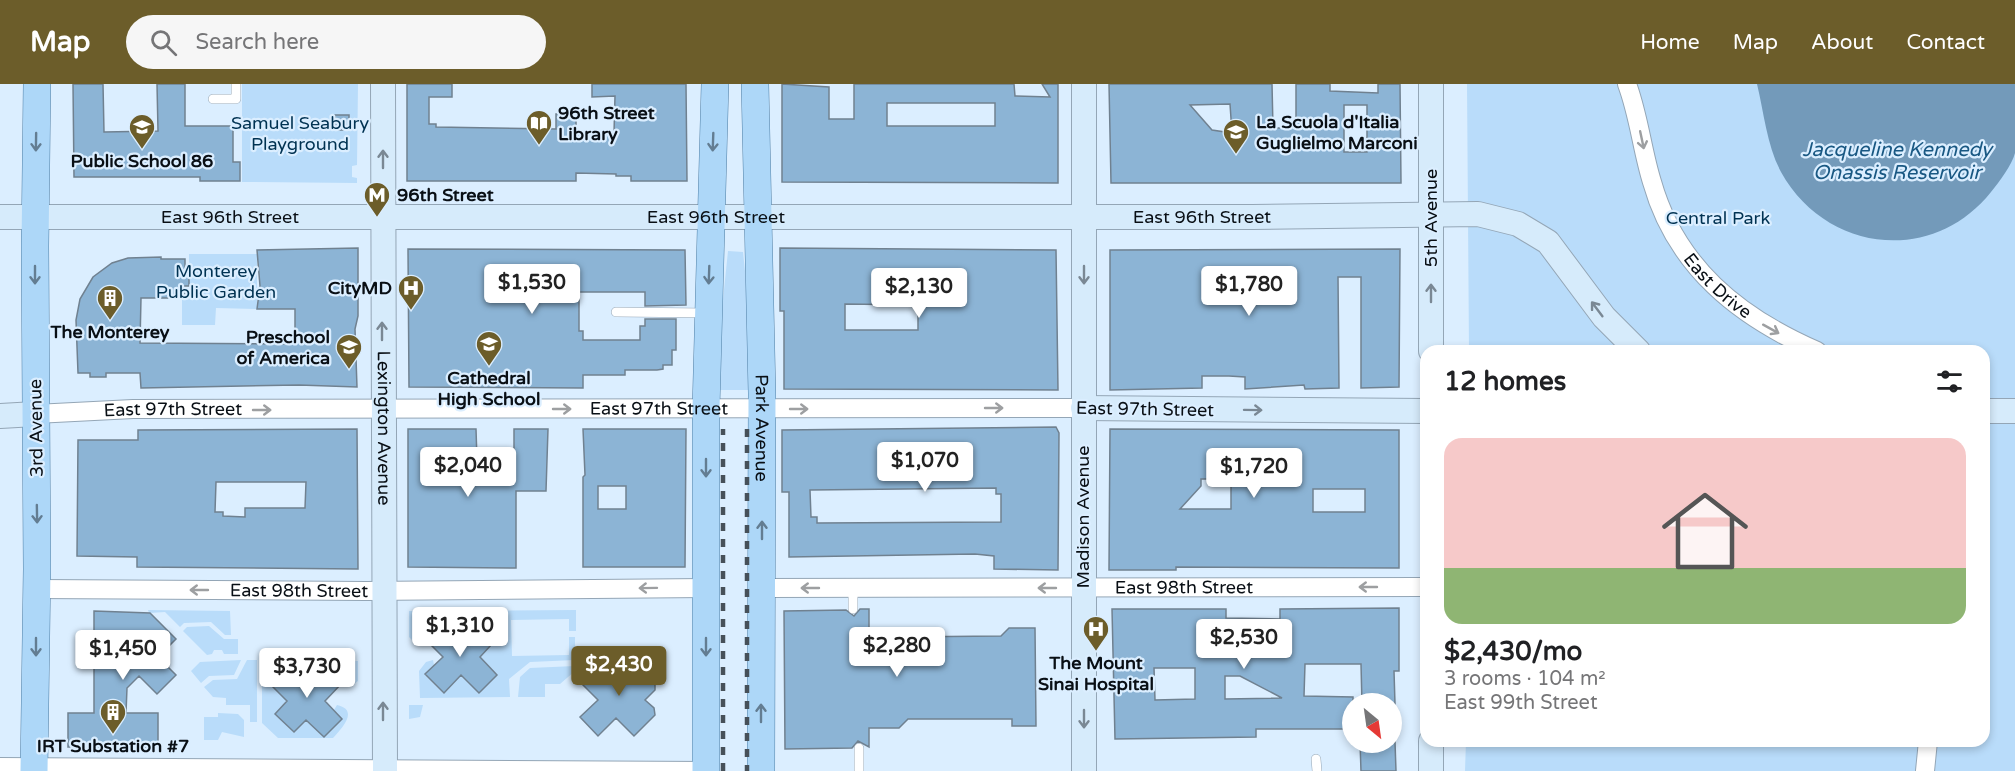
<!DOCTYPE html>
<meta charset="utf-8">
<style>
:root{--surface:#fff;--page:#f6f6f6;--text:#202124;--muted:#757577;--line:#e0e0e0;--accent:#6c5d2a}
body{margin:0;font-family:"Varela Round",sans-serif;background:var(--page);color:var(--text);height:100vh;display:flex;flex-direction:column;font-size:22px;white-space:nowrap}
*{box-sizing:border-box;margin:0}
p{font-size:20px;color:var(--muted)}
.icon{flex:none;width:33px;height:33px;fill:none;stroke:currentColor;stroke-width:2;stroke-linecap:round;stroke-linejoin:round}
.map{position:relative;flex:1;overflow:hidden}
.drawer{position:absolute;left:1420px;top:261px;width:570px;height:402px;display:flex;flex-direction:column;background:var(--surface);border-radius:18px;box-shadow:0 3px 9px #0003}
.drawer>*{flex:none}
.needle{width:39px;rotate:151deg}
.controls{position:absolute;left:1342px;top:609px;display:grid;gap:12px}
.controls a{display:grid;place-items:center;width:60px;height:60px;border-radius:50%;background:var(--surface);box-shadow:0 3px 9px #0003;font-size:30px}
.price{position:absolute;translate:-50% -51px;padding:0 14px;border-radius:6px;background:#fff;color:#222;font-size:20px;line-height:39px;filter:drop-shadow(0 2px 3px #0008)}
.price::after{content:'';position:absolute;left:50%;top:36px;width:18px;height:14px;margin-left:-9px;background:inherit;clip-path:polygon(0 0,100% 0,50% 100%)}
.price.current{background:var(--accent);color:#fff}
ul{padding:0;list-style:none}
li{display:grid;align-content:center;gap:12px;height:318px;padding:0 24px}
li+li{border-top:2px solid var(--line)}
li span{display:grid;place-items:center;height:186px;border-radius:18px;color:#555}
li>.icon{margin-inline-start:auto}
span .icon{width:108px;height:108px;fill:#fffc;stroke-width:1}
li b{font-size:26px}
h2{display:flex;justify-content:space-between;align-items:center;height:72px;padding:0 24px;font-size:26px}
header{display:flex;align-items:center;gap:36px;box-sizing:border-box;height:84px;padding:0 30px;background:var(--accent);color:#fff}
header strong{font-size:28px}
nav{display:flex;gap:33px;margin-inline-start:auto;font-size:21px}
.search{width:420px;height:54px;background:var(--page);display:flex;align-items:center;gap:15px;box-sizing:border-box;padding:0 21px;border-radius:33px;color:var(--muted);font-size:22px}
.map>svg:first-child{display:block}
</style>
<header>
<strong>Map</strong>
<div class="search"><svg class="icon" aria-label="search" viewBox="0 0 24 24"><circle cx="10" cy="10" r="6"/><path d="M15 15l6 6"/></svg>Search here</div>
<nav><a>Home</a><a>Map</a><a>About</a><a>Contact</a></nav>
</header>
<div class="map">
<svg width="2015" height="687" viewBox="0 0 2015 687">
<rect width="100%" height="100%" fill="#dbeeff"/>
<!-- green -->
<path fill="#b9dcfa" d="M242 0H358L357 81 352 82V93L357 94V99L242 98Z
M1467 0H2015V687H1465L1466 657H1984V267H1469Z
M728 167 743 168 754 274V306H717V274Z
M189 170H257V225L216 224 215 241H182V214H189Z
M148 526 230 527 231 551H225L211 538 184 539 180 543 165 528 149 529Z
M576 526V547H569V535L511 536 512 572 569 571V553H575V576L530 578 509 595 510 613 420 614 419 587 426 578 433 576 434 581 425 591 443 609 461 591 479 609 497 591 480 573 492 560 474 542 461 554 443 537 425 555 419 550 415 555 420 560 418 562 409 553V527Z
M209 542 224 555H238V570H224L222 566H214L212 570 207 571 183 547 187 543Z
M241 576 234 591 209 592 201 599 191 587 200 578Z
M247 576H257V638H250V621H226V614L213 613 204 603 213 596 237 595Z
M262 577H297L298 585 317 584 304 597 288 581 287 617 275 630 293 648 306 636 324 653 342 635 334 626 337 621C360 626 341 645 333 654H278L262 639Z
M334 577H358V597L355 599 348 594 342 599 324 581 333 580Z
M575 582V587L560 600H545V613H518L520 593 530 584Z
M409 621H423L420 633 409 635Z
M218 629 238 630 244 636V653L222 648 218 656H204V633H218Z"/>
<!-- water -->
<path fill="#739aba" d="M1757 0H2015C2015 17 2015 53 2015 69 2012 81 1999 98 1991 108 1933 181 1826 169 1781 88 1767 62 1764 29 1757 0Z"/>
<!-- building -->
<path fill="#8cb4d5" stroke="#708190" stroke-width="1.5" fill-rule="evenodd" d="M73 0H103L104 48 158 47 157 0H185V42H233V78H240V97H200V93H74Z
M407 0H452V13H429V40H436V43L556 45V30H576V49H614L615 12 592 13V0H686L687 97H631V92H616V90L576 89V97H407Z
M782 0 829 3V35H854V0H1014L1015 12 1050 13 1042 0H1058V99L782 98ZM887 19H995V42H887Z
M1109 0H1272L1273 44H1296V0H1330V7L1378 9V0H1400L1401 99H1111ZM1230 20 1232 49 1212 46 1190 21ZM1344 21H1367V68H1344Z
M335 31H349V46H335Z
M358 164V232L355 245 357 303 299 301 141 304 140 289H106V293H90V289H78L76 236 80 215 93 193 112 179 128 174 161 173V175H185V186H189V202H185V214H141L140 259 295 260V225H257L260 202 257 166Z
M780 164 1056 166 1058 306 784 305V227H780ZM845 220 918 221V246H845Z
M408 165 685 166 686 221 645 222V208H579V247H583V256H640V242H645V235H676V266H672V281H663V285L657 286H625V291H583V304L409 303Z
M1400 165 1399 303 1361 304V193H1338L1339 304 1305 305 1304 301 1245 305V293L1229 292H1202V304L1110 306V166Z
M1056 343 1059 349 1058 486 994 485V472L975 470 789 473V408H782V346ZM996 404V410H1001V438L817 439V433H811L810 406Z
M357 345 358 485 137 483V473L77 472 78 356H138V346ZM216 398H306L305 424H245V433L223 432V428H215Z
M408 345H476L477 376H514V345H548L546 407H516V484L408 483Z
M583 345H686L685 483H583V393L585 391ZM598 402H626V425H598Z
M1110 345 1399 346V484L1176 483V486H1109ZM1201 395H1231V425H1180L1201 402ZM1313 405H1365V428H1313Z
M1399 524V587H1394L1395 620H1362L1361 580H1305L1304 612 1353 613V645H1256V653L1115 655 1112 525H1226V534L1280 535V525ZM1154 584H1195V615L1155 616ZM1225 592H1240L1282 614 1225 615Z
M860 525H869V547H895V553L1001 552 1009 544H1035L1036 642H1012V635H908L899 644H869V663L858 657 852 664 785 665 784 527 846 526 854 532Z
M94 527 150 529 176 555 158 573 176 591 157 610 139 592 127 604 126 629H158V663H68V629H94Z
M443 536 461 554 474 542 492 560 480 573 497 591 479 609 461 591 444 609 425 590 443 573 425 555Z
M628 574 655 601V606L645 616 654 624 655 631 634 652 616 634 598 652 580 633 598 616 580 598 603 575 615 587Z
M288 580 306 599 324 581 342 599 325 617 342 635 324 653 306 636 294 648 275 630 287 617 269 599Z
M1360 658H1395L1396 687H1361Z"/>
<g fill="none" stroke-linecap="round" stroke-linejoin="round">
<!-- lane casing -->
<g stroke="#94a6b6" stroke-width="10">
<path id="lane" d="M213 15H236V0
M616 228 706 229
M853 525V504
M859 664V687
M1316 675 1317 687"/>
</g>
<!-- street casing -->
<g stroke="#94a6b6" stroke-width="20">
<g id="street">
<path id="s1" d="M1627 0C1639 32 1642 66 1652 98 1676 183 1739 233 1817 267"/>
<path id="s2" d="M35 330 133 325 1083 324"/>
<path id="s3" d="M761 504 1426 503"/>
<path id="s4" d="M37 505 366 507 706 504"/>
<path d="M0 683 706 687"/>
<path d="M1925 687 1928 657"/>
</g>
</g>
<!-- secondary casing -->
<g stroke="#94a6b6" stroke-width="26">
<g id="secondary">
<path id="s5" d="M383 0 385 687"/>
<path d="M1084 0V687"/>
<path id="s6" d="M0 133H1252L1478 130 1518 140 1548 158 1604 233 1638 267"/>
<path d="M1431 267V0"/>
<path d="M1083 324 1426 327"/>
<path d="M1984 327H2015"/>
<path d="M0 332 35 330"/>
<path d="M1431 657V687"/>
</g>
</g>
<!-- primary casing -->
<g stroke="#507fa5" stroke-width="28">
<g id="primary">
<path id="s7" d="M755 0 762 309 761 687"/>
<path d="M34 687 37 485 35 162 37 0"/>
<path d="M706 687V325L715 0"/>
</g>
</g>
<!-- lane -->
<use href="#lane" stroke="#fff" stroke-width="9"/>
<!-- street -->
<use href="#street" stroke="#fff" stroke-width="18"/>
<!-- secondary -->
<use href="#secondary" stroke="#d6ebfb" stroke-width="24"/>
<!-- primary -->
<use href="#primary" stroke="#add7f8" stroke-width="27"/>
<!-- rail -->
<path stroke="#465059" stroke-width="4.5" stroke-dasharray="8 8" stroke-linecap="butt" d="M747 345V687
M723 687V345"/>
</g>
<!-- one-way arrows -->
<defs><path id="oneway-shaft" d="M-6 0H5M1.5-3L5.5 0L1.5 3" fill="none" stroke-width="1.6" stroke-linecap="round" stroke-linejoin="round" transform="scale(1.5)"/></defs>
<g stroke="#9d9fa1">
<use href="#oneway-shaft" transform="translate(1642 56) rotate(78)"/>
<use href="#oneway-shaft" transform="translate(1771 245) rotate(29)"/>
<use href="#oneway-shaft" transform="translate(994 324)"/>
<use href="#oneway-shaft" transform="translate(562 325)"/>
<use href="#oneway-shaft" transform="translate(799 325)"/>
<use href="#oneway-shaft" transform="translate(262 326)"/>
<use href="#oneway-shaft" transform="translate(1368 503) rotate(180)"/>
<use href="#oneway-shaft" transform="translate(648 504) rotate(179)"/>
<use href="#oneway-shaft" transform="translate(810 504) rotate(180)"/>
<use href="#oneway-shaft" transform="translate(1047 504) rotate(-180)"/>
<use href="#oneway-shaft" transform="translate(199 506) rotate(-180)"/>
</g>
<g stroke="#637d92">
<use href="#oneway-shaft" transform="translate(36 58) rotate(91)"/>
<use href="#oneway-shaft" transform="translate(713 58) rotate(92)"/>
<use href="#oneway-shaft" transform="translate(35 191) rotate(90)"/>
<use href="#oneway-shaft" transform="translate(709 191) rotate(92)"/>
<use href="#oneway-shaft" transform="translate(706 384) rotate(90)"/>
<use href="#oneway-shaft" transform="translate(37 430) rotate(89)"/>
<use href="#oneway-shaft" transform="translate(762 446) rotate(-90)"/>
<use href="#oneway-shaft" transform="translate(36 563) rotate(90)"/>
<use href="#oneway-shaft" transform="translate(706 563) rotate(90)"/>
<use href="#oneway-shaft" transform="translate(761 629) rotate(-90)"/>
</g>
<g stroke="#7a8894">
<use href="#oneway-shaft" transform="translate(383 75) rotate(-90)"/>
<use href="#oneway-shaft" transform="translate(1084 191) rotate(90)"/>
<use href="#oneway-shaft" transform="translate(1431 209) rotate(-90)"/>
<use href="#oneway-shaft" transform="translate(1597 225) rotate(-127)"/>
<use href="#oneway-shaft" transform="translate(382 247) rotate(-90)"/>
<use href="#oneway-shaft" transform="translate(1253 326) rotate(1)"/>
<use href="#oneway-shaft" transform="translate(383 627) rotate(-90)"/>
<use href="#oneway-shaft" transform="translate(1084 635) rotate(90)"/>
</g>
<!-- icons -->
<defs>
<g id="library-pin" transform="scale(1.35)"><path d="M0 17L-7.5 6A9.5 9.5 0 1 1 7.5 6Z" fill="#6c5d2a" stroke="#dbeeff"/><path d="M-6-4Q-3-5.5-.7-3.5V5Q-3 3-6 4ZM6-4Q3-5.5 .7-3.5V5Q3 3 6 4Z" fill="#fff"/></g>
<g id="school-pin" transform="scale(1.35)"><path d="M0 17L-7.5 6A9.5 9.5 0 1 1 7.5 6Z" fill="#6c5d2a" stroke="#dbeeff"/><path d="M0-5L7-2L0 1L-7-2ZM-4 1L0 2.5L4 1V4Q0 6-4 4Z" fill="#fff"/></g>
<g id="metro-pin" transform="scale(1.35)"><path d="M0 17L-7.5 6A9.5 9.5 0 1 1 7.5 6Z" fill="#6c5d2a" stroke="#dbeeff"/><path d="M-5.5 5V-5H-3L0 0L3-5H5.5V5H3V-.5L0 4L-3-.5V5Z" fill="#fff"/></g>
<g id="hospital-pin" transform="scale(1.35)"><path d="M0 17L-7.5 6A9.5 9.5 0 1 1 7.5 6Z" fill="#6c5d2a" stroke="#dbeeff"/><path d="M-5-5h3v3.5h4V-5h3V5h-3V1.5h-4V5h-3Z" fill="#fff"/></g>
<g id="building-pin" transform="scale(1.35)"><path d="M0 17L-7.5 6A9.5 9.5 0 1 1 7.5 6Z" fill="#6c5d2a" stroke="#dbeeff"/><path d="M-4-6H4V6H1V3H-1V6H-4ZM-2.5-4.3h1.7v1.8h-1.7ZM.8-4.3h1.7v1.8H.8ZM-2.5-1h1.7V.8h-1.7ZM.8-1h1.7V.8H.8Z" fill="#fff"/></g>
</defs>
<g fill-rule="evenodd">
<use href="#library-pin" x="539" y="39"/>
<use href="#school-pin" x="142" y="43"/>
<use href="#school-pin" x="1236" y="48"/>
<use href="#metro-pin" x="377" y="111"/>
<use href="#hospital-pin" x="411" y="204"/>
<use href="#building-pin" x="110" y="214"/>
<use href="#school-pin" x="489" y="260"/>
<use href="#school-pin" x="349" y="263"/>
<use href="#hospital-pin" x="1096" y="545"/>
<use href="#building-pin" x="113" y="628"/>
</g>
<g text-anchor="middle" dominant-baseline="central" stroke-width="4.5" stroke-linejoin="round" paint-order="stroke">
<!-- poi labels -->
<g font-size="18" font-weight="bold" fill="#090f15" stroke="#dbeeff">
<text x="558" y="29" text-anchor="start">96th Street<tspan x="558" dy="21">Library</tspan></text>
<text x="1256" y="38" text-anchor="start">La Scuola d'Italia<tspan x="1256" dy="21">Guglielmo Marconi</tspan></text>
<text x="142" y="77">Public School 86</text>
<text x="397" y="111" text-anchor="start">96th Street</text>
<text x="392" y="204" text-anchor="end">CityMD</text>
<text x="110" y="248">The Monterey</text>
<text x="330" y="253" text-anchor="end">Preschool<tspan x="330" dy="21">of America</tspan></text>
<text x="489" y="294">Cathedral<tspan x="489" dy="21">High School</tspan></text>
<text x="1096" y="579">The Mount<tspan x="1096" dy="21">Sinai Hospital</tspan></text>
<text x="113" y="662">IRT Substation #7</text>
</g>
<!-- park labels -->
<g font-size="18" fill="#003252" stroke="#dbeeff">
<text x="300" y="39">Samuel Seabury<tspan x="300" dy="21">Playground</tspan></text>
<text x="1718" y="134">Central Park</text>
<text x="216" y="187">Monterey<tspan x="216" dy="21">Public Garden</tspan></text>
</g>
<!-- street labels -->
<g font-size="18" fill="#090f15" stroke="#dbeeff">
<text stroke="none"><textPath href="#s6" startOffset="716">East 96th Street</textPath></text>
<text stroke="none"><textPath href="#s6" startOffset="1202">East 96th Street</textPath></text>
<text stroke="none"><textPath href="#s6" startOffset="230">East 96th Street</textPath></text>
<text transform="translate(1431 134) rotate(-90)">5th Avenue</text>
<text stroke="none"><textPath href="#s1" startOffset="226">East Drive</textPath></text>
<text stroke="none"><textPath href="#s2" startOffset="624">East 97th Street</textPath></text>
<text transform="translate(1145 325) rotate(1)">East 97th Street</text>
<text stroke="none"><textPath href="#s2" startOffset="138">East 97th Street</textPath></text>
<text stroke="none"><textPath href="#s7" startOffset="344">Park Avenue</textPath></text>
<text transform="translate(36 344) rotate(-91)">3rd Avenue</text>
<text stroke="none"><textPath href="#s5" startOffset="344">Lexington Avenue</textPath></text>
<text transform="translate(1083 433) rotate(-90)">Madison Avenue</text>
<text stroke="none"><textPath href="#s3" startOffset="423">East 98th Street</textPath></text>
<text stroke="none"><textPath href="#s4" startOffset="262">East 98th Street</textPath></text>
</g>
<!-- water labels -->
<g font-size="20" font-style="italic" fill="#195883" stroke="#dbeeff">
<text x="1897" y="66">Jacqueline Kennedy<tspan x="1897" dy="23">Onassis Reservoir</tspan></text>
</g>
</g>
</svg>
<div class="controls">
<a><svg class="needle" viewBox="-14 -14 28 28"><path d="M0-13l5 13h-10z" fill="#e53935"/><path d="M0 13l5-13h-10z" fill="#757577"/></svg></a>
</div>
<b class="price" style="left:532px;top:231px">$1,530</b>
<b class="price" style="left:1249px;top:233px">$1,780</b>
<b class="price" style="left:919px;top:235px">$2,130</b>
<b class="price" style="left:925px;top:409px">$1,070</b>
<b class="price" style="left:468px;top:414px">$2,040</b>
<b class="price" style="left:1254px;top:415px">$1,720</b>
<b class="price" style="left:460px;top:574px">$1,310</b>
<b class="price" style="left:1244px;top:586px">$2,530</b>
<b class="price" style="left:897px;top:594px">$2,280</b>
<b class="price" style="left:123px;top:597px">$1,450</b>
<b class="price current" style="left:619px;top:613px">$2,430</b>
<b class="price" style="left:307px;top:615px">$3,730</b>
<section class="drawer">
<h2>12 homes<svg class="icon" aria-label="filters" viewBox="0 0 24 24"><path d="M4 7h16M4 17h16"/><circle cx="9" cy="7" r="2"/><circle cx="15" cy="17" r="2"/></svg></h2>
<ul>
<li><span style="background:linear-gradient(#f6c9c9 70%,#8fb573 0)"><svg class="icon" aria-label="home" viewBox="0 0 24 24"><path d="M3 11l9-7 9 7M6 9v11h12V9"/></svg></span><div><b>$2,430/mo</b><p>3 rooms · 104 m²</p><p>East 99th Street</p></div></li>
</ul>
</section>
</div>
